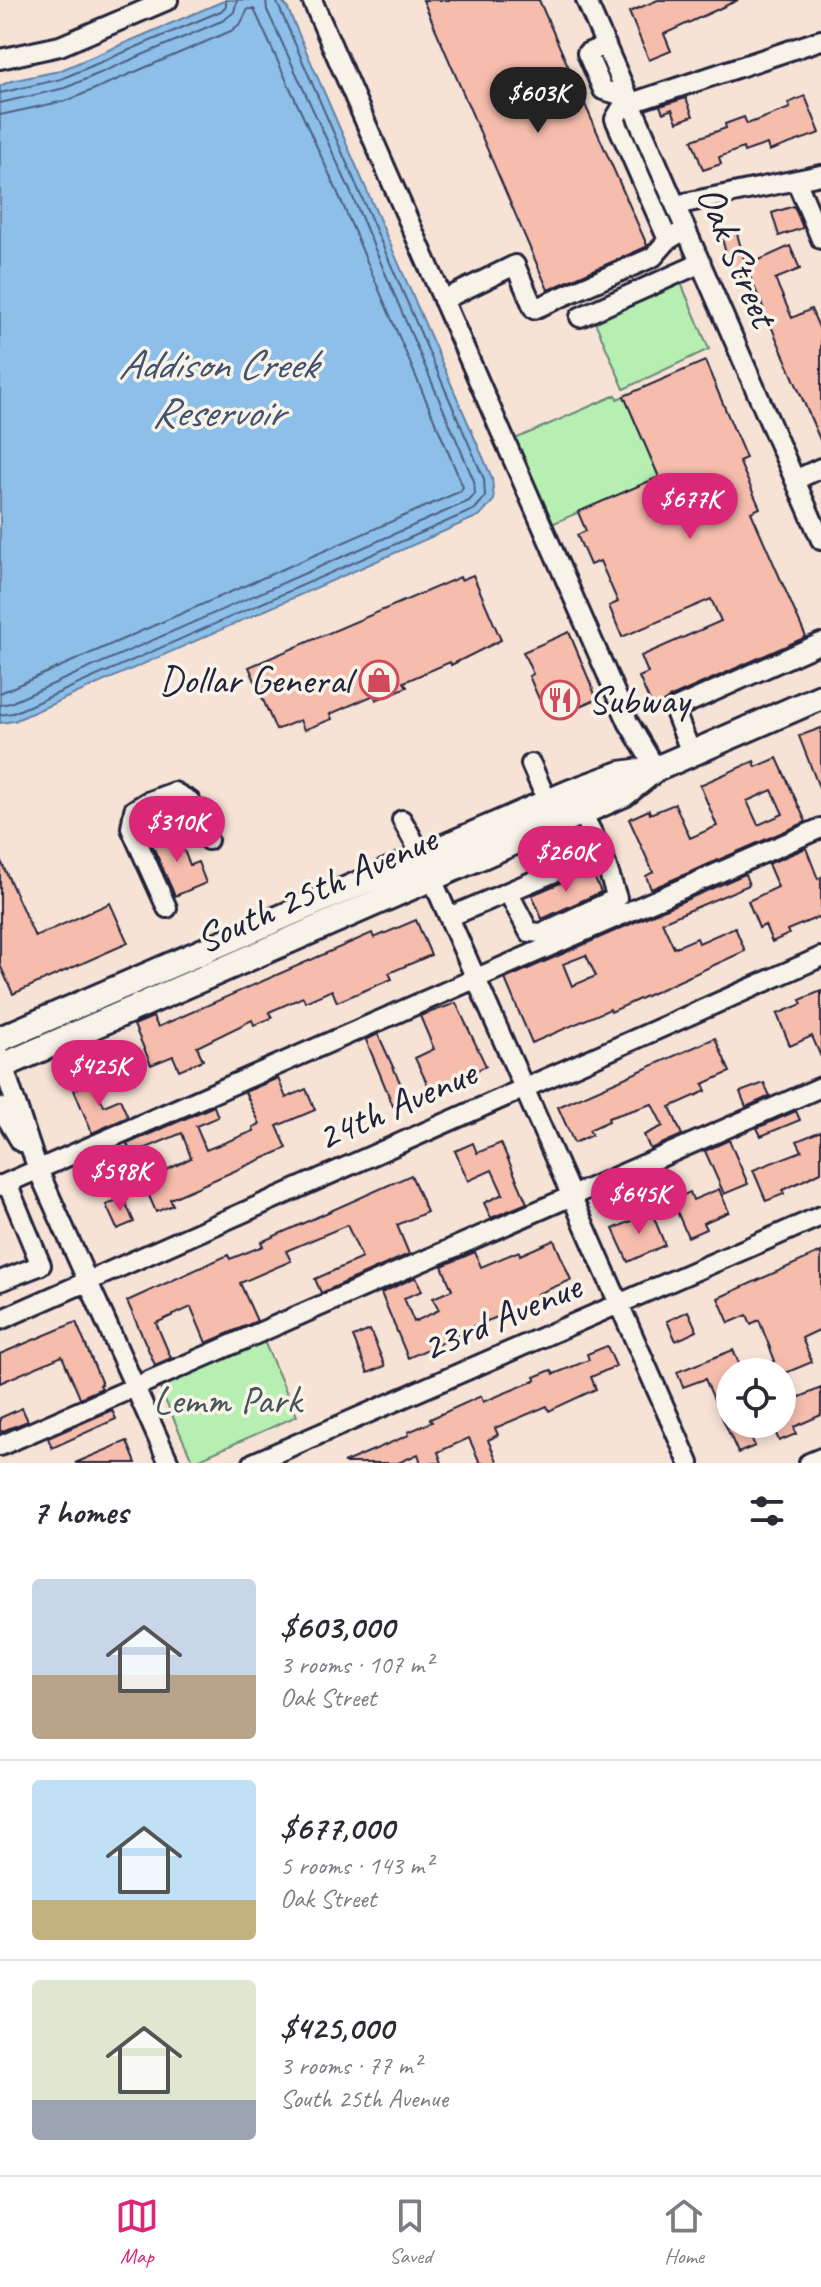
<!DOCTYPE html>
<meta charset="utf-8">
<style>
:root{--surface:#fff;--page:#f2f2f3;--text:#2b2b33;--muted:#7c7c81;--line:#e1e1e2;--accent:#db2777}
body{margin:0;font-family:Caveat,sans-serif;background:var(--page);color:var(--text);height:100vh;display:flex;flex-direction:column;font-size:30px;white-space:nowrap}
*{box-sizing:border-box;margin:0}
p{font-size:26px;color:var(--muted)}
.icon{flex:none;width:44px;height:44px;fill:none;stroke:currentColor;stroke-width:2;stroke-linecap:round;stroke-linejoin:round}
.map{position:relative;height:1463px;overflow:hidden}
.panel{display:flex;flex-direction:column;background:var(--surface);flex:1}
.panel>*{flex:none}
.buttons{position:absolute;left:716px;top:1358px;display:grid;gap:16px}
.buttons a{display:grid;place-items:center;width:80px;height:80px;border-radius:50%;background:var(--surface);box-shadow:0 4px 12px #0003;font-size:40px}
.price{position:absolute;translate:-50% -68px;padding:0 18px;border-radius:28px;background:var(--accent);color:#fff;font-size:26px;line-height:52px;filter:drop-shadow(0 2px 4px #0008)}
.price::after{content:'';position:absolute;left:50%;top:48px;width:24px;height:18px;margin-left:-12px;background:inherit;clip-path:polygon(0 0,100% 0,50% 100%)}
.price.selected{background:#222;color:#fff}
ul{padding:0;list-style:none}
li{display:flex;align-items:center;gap:24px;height:200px;padding:0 32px}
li+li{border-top:2px solid var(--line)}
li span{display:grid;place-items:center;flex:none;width:224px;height:160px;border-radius:8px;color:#555}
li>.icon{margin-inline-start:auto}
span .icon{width:96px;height:96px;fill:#fffc;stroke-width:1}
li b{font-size:34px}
h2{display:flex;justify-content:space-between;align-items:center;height:96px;padding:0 32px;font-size:34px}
.tab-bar{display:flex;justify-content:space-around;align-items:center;height:112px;border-top:2px solid var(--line);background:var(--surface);font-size:22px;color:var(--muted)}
.tab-bar a{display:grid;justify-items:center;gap:4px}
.tab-bar .selected{color:var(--accent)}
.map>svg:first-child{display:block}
</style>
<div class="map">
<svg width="821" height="1463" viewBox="0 0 821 1463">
<rect width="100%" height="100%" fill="#f7e3d6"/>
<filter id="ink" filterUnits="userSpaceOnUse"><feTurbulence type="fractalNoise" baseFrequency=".0125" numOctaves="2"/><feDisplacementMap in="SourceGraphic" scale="16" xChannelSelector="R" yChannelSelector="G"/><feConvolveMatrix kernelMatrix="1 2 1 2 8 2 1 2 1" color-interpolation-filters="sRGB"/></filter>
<g filter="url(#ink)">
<!-- green -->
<path fill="#b7efb3" stroke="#6c8877" stroke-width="2" d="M681 283 709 349 624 389 595 322Z
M616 395 617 399 624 396 659 477 552 524 515 439Z
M262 1337 297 1416 193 1462 158 1384Z"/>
<!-- water -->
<path fill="#8ebfe9" stroke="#6380a3" stroke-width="2" d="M226 0H281L287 7 492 478 494 500 481 515 14 721 0 723V86L11 81 59 71Z"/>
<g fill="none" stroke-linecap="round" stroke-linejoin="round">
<!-- shore -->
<path stroke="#4d6181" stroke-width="2" d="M0 93 61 79 221 11 226 6V0
M0 103 65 88 224 20 234 12 237 0
M0 115 69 100 231 31 241 23 248 9H254L337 191 463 487 461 491 0 693
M0 705 10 703 469 501 475 494 474 481 348 186 267 10 266 0
M0 715 13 713 475 509 485 497 484 479 276 0"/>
</g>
<!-- building -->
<path fill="#f6bdad" stroke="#22223b" stroke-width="2" fill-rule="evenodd" d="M423 0H539L647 245 646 247 548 290Z
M658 0H738L664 34 671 51 649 60 629 12Z
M805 96 820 133 769 151 767 144 744 152 743 148 719 157 721 164 703 170 692 140 726 128 725 124 744 117 747 124 790 108 788 103Z
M686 98 693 116 677 122 672 109 663 113 660 106Z
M794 206 803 228 779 236 772 213Z
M736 230 746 266 790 246 800 269 775 279 792 318 811 309 821 332V442L747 270 748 275 733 279 721 235Z
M705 361 746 458 739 461 760 508 751 512 806 637 669 698 653 709 639 677 648 673 641 656 721 621 711 599 622 637 609 606 618 602 600 561 590 565 577 535 586 531 578 512 659 477 624 396Z
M473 575 501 640 451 665 450 662 404 682 407 687 376 700 374 695 330 714 332 719 304 730 300 720 276 730 249 667 460 577 461 580Z
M569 632 597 699 553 718 544 697 539 699 529 676 533 674 523 652Z
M821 728V790H820L799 736Z
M777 758 806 822 651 889 646 876 653 872 629 819 649 810 650 814 675 804 690 838 717 826 700 785 754 761 756 767ZM772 790 783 814 758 825 747 801Z
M175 829 190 865 198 862 206 883 175 896 150 840Z
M806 848 818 879 821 877V916L787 930 789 934 772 942 765 925 759 928 748 901 778 887 768 864Z
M0 859 35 937 110 903 128 943 13 994 0 965Z
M591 870 601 892 542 919 532 895Z
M745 874 749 885 662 922 674 948 697 938 699 943 735 927 745 951 633 1002 611 1012 610 1009 532 1043 505 979ZM586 955 596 976 572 986 563 964Z
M416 920 431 955 389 973 392 979 337 1002 332 990 305 1002 303 997 269 1012 272 1018 254 1025 252 1020 197 1047 203 1060 179 1070 173 1056 151 1065 134 1025 153 1017 158 1027 372 933 374 938Z
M821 991V1057L812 1036 790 1046 777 1014 802 1004 800 1000Z
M456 1003 486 1066 431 1092 415 1058 434 1049 420 1016Z
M378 1034 408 1100 393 1106 366 1040Z
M715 1038 730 1072 703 1084 706 1091 670 1107 682 1135 650 1149 644 1135 663 1126 652 1104 608 1118 609 1121 589 1130 592 1135 574 1143 558 1107Z
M278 1078 286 1098 306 1089 315 1110 277 1126 287 1148 170 1199 173 1205 156 1212 143 1182 191 1158 182 1133 132 1154 127 1144 214 1106 218 1117 196 1126 206 1150 254 1131 253 1127 260 1124 245 1092Z
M93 1081 104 1106 120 1099 128 1117 92 1133 74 1090Z
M764 1083 770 1096 746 1107 740 1092Z
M796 1111 800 1120 761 1136 757 1128Z
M821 1131V1172L783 1190 784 1194 766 1201 753 1170 802 1151 797 1141Z
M729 1140 748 1184 724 1194 705 1151Z
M473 1143 477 1153 501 1143 527 1203 491 1218 484 1203 503 1194 492 1170 468 1181 455 1151Z
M411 1175 427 1212 397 1225 409 1254 321 1293 315 1279 362 1258 347 1225 286 1251 291 1261 240 1283 257 1321 206 1343 191 1307 156 1323 171 1358 155 1365 127 1301 228 1255 230 1259 263 1246 261 1242Z
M719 1189 729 1212 703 1223 706 1229 688 1237 672 1200 690 1192 693 1200Z
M123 1197 134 1222 117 1229 106 1205Z
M650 1208 665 1245 628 1262 613 1229 636 1219 635 1215Z
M554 1240 571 1280 537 1294 540 1301 463 1330 464 1333 408 1358 381 1293 416 1277 422 1291 404 1298 414 1322 439 1310 433 1298 452 1290 442 1266 475 1252 481 1267 519 1251 520 1255Z
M821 1252V1329L802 1338 812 1362 788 1372H749L775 1361 759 1320 751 1324 747 1315 729 1323 718 1298Z
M688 1311 697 1331 676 1341 667 1321Z
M76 1322 102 1384 100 1385 102 1388 80 1398 62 1356 0 1383V1354Z
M370 1330 385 1366 368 1373 353 1337Z
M607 1346 616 1366 591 1377 596 1389 549 1411 547 1406 495 1428 498 1435 488 1440 498 1463H480L469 1438 438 1452 442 1463H421L418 1454 398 1463H343L409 1435 408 1432 432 1422 430 1419 481 1396 483 1402 536 1380 534 1377 551 1370 554 1374 589 1360 587 1354Z
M733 1350 743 1372H730V1424H745L755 1446 738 1453 705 1379 683 1387 677 1372Z
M821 1388V1415L794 1427 796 1434 779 1441 772 1424H782V1400L784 1404Z
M22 1408 28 1421 0 1432V1418Z
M112 1410 116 1419 52 1448 48 1438Z
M127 1441 136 1463H75Z"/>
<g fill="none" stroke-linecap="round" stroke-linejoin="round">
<!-- minor casing -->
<g stroke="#22223b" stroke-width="24">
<path id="minor" d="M312 0 628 722 656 769
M586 0 821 540
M606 45 587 53 603 90 628 97 615 119 668 240
M0 59 60 46 168 0
M631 103 821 40
M796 180 821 239
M675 205 821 175
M443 300 515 265 534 309 653 257 668 240 686 229
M580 317 701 263
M795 480 821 468
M691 753 674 709 821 643
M531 764 548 803
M147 802 174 792 190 801 208 840
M402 820 422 856 689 1463
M508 892 529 932 542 933 617 898 602 852
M167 908 131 828 134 810 147 802 200 822
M449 917 602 852 582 813
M0 1056 38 1170 169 1463
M0 1107 21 1142
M0 1186 821 828
M0 1281 41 1265 7 1183
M0 1320 821 957
M0 1446 821 1087
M253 1463 821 1216
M809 1463 821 1458"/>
</g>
<!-- major casing -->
<g stroke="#22223b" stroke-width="30">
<path id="major" d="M0 1039 571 792 620 774 656 769 821 697
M0 1067 624 794 654 770"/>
</g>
<!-- minor -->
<use href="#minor" stroke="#f7f3e8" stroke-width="18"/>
<!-- major -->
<use href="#major" stroke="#f7f3e8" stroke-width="24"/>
</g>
</g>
<!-- icons -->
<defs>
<g id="shop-ring" transform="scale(2)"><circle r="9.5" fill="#f7f3e8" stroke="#d1495b" stroke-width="1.5"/><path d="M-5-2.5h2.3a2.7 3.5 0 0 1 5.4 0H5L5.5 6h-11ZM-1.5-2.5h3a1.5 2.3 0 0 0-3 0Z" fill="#d1495b"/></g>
<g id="restaurant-ring" transform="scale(2)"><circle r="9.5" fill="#f7f3e8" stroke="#d1495b" stroke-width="1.5"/><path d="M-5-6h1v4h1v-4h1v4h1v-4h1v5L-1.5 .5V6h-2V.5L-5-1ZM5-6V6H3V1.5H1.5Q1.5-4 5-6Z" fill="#d1495b"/></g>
</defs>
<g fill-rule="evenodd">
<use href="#shop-ring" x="379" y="680"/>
<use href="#restaurant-ring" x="560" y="700"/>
</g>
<g text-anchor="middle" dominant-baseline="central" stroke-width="7" stroke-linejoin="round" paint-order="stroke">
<!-- street labels -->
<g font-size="40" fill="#22223b" stroke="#f7f3e8">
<text transform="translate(737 256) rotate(67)">Oak Street</text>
<text transform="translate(316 889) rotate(-24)">South 25th Avenue</text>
<text transform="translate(396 1105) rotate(-24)">24th Avenue</text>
<text transform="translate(501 1317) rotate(-23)">23rd Avenue</text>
</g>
<!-- poi labels -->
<g font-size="40" fill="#22223b" stroke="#f7f3e8" text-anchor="end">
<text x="351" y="680">Dollar General</text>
<text x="588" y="700" text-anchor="start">Subway</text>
</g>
<!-- park labels -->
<g font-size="40" fill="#475559" stroke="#f7f3e8">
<text x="227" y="1400">Lemm Park</text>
</g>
<!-- water labels -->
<g font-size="42" font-style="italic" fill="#42516f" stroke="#f7f3e8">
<text x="217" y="364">Addison Creek<tspan x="217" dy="48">Reservoir</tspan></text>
</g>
</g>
</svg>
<div class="buttons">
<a><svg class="icon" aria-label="locate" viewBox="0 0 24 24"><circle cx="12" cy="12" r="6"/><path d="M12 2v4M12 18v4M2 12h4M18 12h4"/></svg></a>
</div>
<b class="price selected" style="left:538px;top:135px">$603K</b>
<b class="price" style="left:690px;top:541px">$677K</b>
<b class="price" style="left:177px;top:864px">$310K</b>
<b class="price" style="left:566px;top:894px">$260K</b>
<b class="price" style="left:99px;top:1108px">$425K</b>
<b class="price" style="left:120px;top:1213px">$598K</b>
<b class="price" style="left:639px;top:1236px">$645K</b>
</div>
<section class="panel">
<h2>7 homes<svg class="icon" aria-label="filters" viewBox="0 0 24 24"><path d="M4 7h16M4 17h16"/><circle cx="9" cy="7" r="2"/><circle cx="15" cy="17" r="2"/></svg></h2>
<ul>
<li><span style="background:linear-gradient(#c9d6e8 60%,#b9a48a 0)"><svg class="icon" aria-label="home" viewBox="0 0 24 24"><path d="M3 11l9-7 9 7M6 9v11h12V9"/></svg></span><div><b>$603,000</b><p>3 rooms · 107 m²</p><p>Oak Street</p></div></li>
<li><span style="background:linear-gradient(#bfe0f5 75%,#c2b280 0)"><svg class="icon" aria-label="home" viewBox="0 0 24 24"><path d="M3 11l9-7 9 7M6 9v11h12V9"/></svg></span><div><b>$677,000</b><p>5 rooms · 143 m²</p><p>Oak Street</p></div></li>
<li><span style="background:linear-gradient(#dfe7d0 75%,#9aa5b1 0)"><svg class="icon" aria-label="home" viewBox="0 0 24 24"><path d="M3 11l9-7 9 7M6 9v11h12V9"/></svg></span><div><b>$425,000</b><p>3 rooms · 77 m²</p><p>South 25th Avenue</p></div></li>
</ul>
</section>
<nav class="tab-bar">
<a class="selected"><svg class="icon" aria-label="map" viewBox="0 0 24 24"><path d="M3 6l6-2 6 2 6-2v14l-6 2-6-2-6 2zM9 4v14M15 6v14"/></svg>Map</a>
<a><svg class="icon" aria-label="saved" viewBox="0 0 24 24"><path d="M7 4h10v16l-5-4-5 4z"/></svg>Saved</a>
<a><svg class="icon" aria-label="home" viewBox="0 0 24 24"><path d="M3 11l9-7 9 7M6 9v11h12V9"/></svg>Home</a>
</nav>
